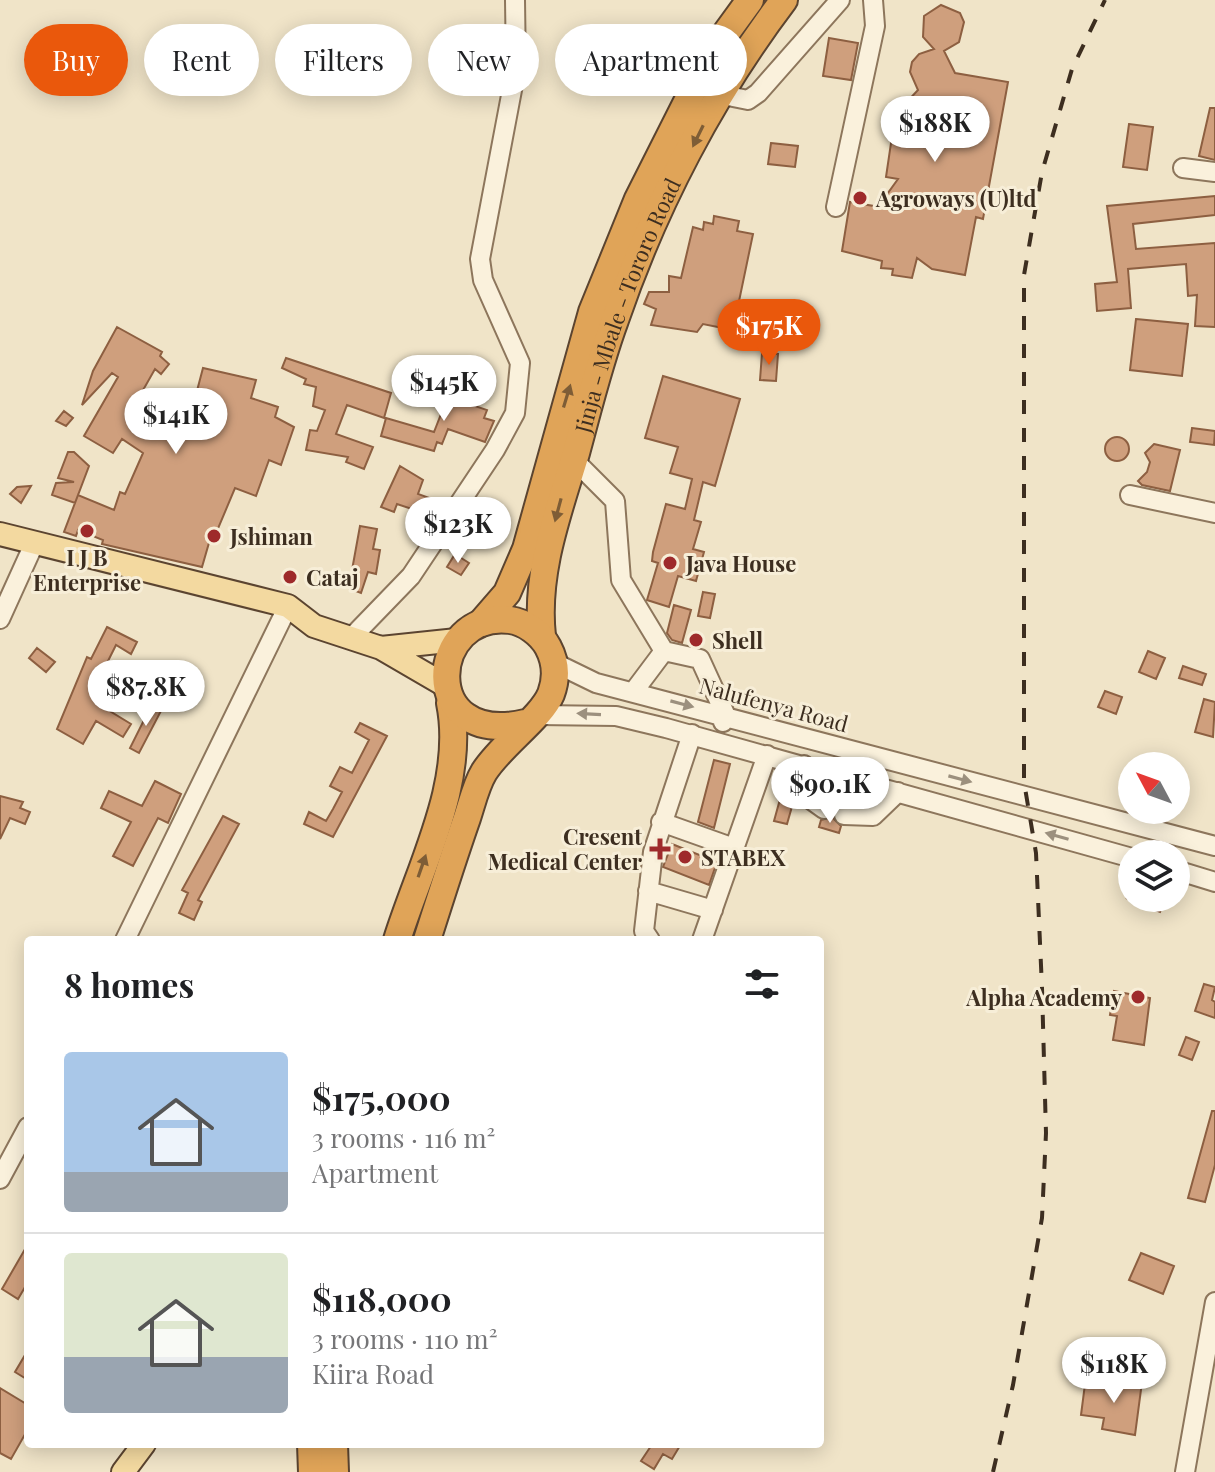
<!DOCTYPE html>
<meta charset="utf-8">
<style>
:root{--surface:#fff;--page:#f6f6f6;--text:#202124;--muted:#757577;--line:#e0e0e0;--accent:#ea580c}
body{margin:0;font-family:"Playfair Display",serif;background:var(--page);color:var(--text);height:100vh;display:flex;flex-direction:column;font-size:30px;white-space:nowrap}
*{box-sizing:border-box;margin:0}
p{font-size:26px;color:var(--muted)}
.icon{flex:none;width:44px;height:44px;fill:none;stroke:currentColor;stroke-width:2;stroke-linecap:round;stroke-linejoin:round}
.map{position:relative;flex:1;overflow:hidden}
.details{position:absolute;left:24px;top:936px;width:800px;height:512px;display:flex;flex-direction:column;background:var(--surface);border-radius:8px;box-shadow:0 4px 20px #0003}
.details>*{flex:none}
.guide{position:absolute;left:24px;top:24px;width:800px;height:72px;display:flex;gap:16px}
.needle{width:52px;rotate:311deg}
.fabs{position:absolute;left:1118px;top:752px;display:grid;gap:16px}
.fabs a{display:grid;place-items:center;width:72px;height:72px;border-radius:50%;background:var(--surface);box-shadow:0 4px 20px #0003;font-size:40px}
.price{position:absolute;translate:-50% -68px;padding:0 18px;border-radius:28px;background:#fff;color:#222;font-size:26px;line-height:52px;filter:drop-shadow(0 2px 4px #0008)}
.price::after{content:'';position:absolute;left:50%;top:48px;width:24px;height:18px;margin-left:-12px;background:inherit;clip-path:polygon(0 0,100% 0,50% 100%)}
.price.selected{background:var(--accent);color:#fff}
ul{padding:0;list-style:none}
li{display:flex;align-items:center;gap:24px;height:200px;padding:0 40px}
li+li{border-top:2px solid var(--line)}
li span{display:grid;place-items:center;flex:none;width:224px;height:160px;border-radius:8px;color:#555}
li>.icon{margin-inline-start:auto}
span .icon{width:96px;height:96px;fill:#fffc;stroke-width:1}
li b{font-size:34px}
h2{display:flex;justify-content:space-between;align-items:center;height:96px;padding:0 40px;font-size:34px}
.chip{padding:0 28px;border-radius:36px;background:var(--surface);box-shadow:0 4px 20px #0003;font-size:28px;line-height:72px}
.chip.selected{background:var(--accent);color:#fff}
.map>svg:first-child{display:block}
</style>
<div class="map">
<svg width="1215" height="1472" viewBox="0 0 1215 1472">
<rect width="100%" height="100%" fill="#f0e4c8"/>
<!-- building -->
<path fill="#cf9f7d" stroke="#8d5f41" stroke-width="2" d="M941 5 960 13 964 22 959 42 944 51 955 73 1008 82 983 219 976 217 965 275 932 269 917 258 912 278 892 275 893 269 881 268 882 261 842 251 850 202 886 208 888 193 898 179 886 177 891 143 922 147 904 125 902 115 904 105 918 90 910 72 912 62 919 54 934 49 923 37 924 16Z
M829 38 858 43 851 80 823 76Z
M1210 108H1215V160L1199 156Z
M1129 124 1153 127 1147 170 1123 167Z
M771 143 798 146 795 167 768 164Z
M1215 196V215L1133 224 1136 249 1215 243V327L1195 326 1197 295 1188 296 1186 264 1128 269 1131 308 1097 311 1095 284 1117 282 1107 206Z
M714 216 739 221 737 231 753 234 733 330 703 324 697 332 651 325 656 309 644 304 649 292H669V276L681 278 693 227 703 230 704 222 713 224Z
M1136 319 1188 324 1182 376 1130 370Z
M117 327 162 352 160 356 169 364 161 374 155 369 134 406 180 430 189 405 193 406 203 368 256 380 251 398 278 407 275 417 294 427 281 465 269 460 256 496 235 488 217 531 213 529 202 567 102 544 103 540 78 530 76 536 64 532 78 495 114 510 120 492 125 494 143 453 122 439 113 453 84 436 118 377 112 373 82 405 93 371Z
M762 353 778 354 776 381 760 380Z
M286 358 391 393 384 418 347 405 336 434 373 447 364 469 346 462 348 457 306 450 310 430 317 431 325 410 313 406 316 387 304 384 306 379 282 368Z
M663 376 740 399 715 486 703 482 694 520 701 522 693 549 704 552 696 581 678 576 669 607 647 600 658 563 652 561 653 552 666 504 685 509 692 479 670 473 678 447 645 438Z
M455 378 468 384 460 401 487 410 484 418 494 421 485 442 448 429 442 444 437 442 434 451 381 436 386 418 434 432Z
M64 411 73 418 66 426 56 421Z
M1192 428 1215 431 1214 445 1190 442Z
M1105 449a12 12 0 1 1 24 0a12 12 0 1 1-24 0Z
M1154 444 1180 450 1170 491 1142 485 1138 481 1147 472 1150 462 1145 453Z
M68 452H74L89 466 75 503 52 495 56 483 74 482 58 478Z
M400 466 423 480 418 494 435 500 430 515 397 504 394 512 381 507Z
M31 486 21 503 10 494 17 487Z
M360 526 377 529 373 549 380 550 376 574 368 572 361 593 350 589 357 570H352Z
M455 554 469 563 461 575 447 567Z
M703 592 715 594 710 618 698 616Z
M674 605 691 610 682 643 672 640 667 633Z
M107 627 137 642 131 654 116 645 101 675 111 680 100 705 131 724 123 737 96 721 83 744 57 729 87 657 91 659Z
M37 648 55 662 46 672 29 658Z
M1148 651 1165 658 1156 679 1139 672Z
M1183 666 1206 674 1202 685 1179 678Z
M1105 691 1122 697 1116 714 1098 707Z
M1204 699 1215 702 1213 737 1195 732Z
M152 704 162 709 139 753 130 748Z
M360 723 387 736 333 837 304 824 309 812 326 821 333 809 342 792 330 786 340 767 352 773 369 740 355 732Z
M714 760 730 764 714 828 698 822Z
M155 781 181 794 168 823 158 818 133 866 113 856 131 822 101 808 109 791 142 806Z
M782 792 795 796 787 824 774 821Z
M829 793 849 799 848 803 836 807 828 797Z
M0 796 23 802 20 808 30 812 25 824 10 818 0 839Z
M223 816 239 824 198 900 202 902 194 920 179 913 188 893 182 890Z
M832 817 841 826 839 833 819 827 821 820Z
M672 844 717 862 709 885 663 867Z
M1126 898H1165L1160 912Z
M1204 984 1215 987 1212 1000 1215 1002V1018L1195 1011Z
M1114 991 1150 998 1144 1045 1113 1040 1117 1016 1110 1015Z
M1186 1037 1199 1042 1192 1060 1179 1055Z
M1212 1111H1215V1165L1205 1202 1188 1198Z
M28 1244V1282L18 1299 2 1289Z
M1141 1253 1174 1266 1163 1294 1129 1280Z
M28 1350V1380L15 1372Z
M1109 1378 1142 1382 1135 1435 1102 1429 1104 1418 1081 1415 1085 1384 1108 1387Z
M0 1388 28 1405V1429L11 1459 0 1453Z
M647 1444H681L672 1459 663 1454 654 1469 641 1461 651 1446Z"/>
<g fill="none" stroke-linecap="round" stroke-linejoin="round">
<!-- minor casing -->
<g stroke="#8d765c" stroke-width="22">
<path id="minor" d="M718 94 748 100 758 93 840 0
M1183 168 1215 172
M836 207 875 26 873 0
M574 460 615 501 621 580 664 651
M1130 495 1215 513
M0 619 34 544
M351 638 411 576 495 450 515 413 520 363 483 280 480 259 516 69 515 0
M555 663 596 683 1215 846
M634 691 664 651 700 659 726 716 723 722
M538 715 616 716 666 728 1132 858
M804 765 810 799 824 809
M844 815 873 816 898 792
M661 822 734 848
M1176 870 1215 882
M648 891 713 910
M125 940 288 606
M650 940 644 931 653 852 692 734
M702 940 767 755
M0 1179 28 1127
M1185 1472 1215 1302"/>
</g>
<!-- major casing -->
<g stroke="#5b4430" stroke-width="26">
<path id="major" d="M0 534 288 606 314 626 381 648 448 687
M381 648 457 640
M123 1472 144 1444"/>
</g>
<!-- highway casing -->
<g stroke="#5b4430" stroke-width="30">
<g id="highway">
<path d="M481 623 507 593 526 549 592 312 638 199 692 92 726 33 750 0"/>
<path id="s1" d="M542 636C535 573 558 513 576 453 588 409 599 363 615 320 654 206 712 95 784 0"/>
<path d="M397 940C420 866 466 782 450 703"/>
<path d="M427 940C440 899 453 858 467 818 472 803 476 785 484 772 501 745 541 718 551 694 557 678 556 662 548 647 541 634 525 622 510 620 428 610 417 748 525 723"/>
<path d="M311 1444 312 1472"/>
<path d="M334 1444 335 1472"/>
</g>
</g>
<!-- minor -->
<use href="#minor" stroke="#faf1dc" stroke-width="18"/>
<!-- major -->
<use href="#major" stroke="#f3d9a0" stroke-width="22"/>
<!-- highway -->
<use href="#highway" stroke="#e0a458" stroke-width="26"/>
<!-- rail -->
<path stroke="#3d2e20" stroke-width="4" stroke-dasharray="14 14" stroke-linecap="butt" d="M993 1472 1013 1385 1042 1218 1046 1133 1042 988 1036 853 1024 782V275L1042 172 1072 69 1105 0"/>
</g>
<!-- one-way arrows -->
<defs><path id="oneway-solid" d="M-6-.8H1V-3.2L6.5 0L1 3.2V.8H-6Z" transform="scale(2)"/></defs>
<g fill="#7e5d36">
<use href="#oneway-solid" transform="translate(698 136) rotate(116)"/>
<use href="#oneway-solid" transform="translate(567 396) rotate(-73)"/>
<use href="#oneway-solid" transform="translate(558 510) rotate(105)"/>
<use href="#oneway-solid" transform="translate(422 866) rotate(-71)"/>
</g>
<g fill="#9c907e">
<use href="#oneway-solid" transform="translate(682 704) rotate(15)"/>
<use href="#oneway-solid" transform="translate(589 714) rotate(-177)"/>
<use href="#oneway-solid" transform="translate(960 779) rotate(15)"/>
<use href="#oneway-solid" transform="translate(1057 836) rotate(-164)"/>
</g>
<!-- markers -->
<g fill="#9e2a2b" stroke="#f7eed8" stroke-width="3">
<circle cx="860" cy="198" r="8"/>
<circle cx="87" cy="531" r="8"/>
<circle cx="214" cy="536" r="8"/>
<circle cx="670" cy="563" r="8"/>
<circle cx="290" cy="577" r="8"/>
<circle cx="696" cy="640" r="8"/>
<path d="M656 837h8v8h8v8h-8v8h-8v-8h-8v-8h8z"/>
<circle cx="685" cy="857" r="8"/>
<circle cx="1138" cy="997" r="8"/>
</g>
<g text-anchor="middle" dominant-baseline="central" stroke-width="6" stroke-linejoin="round" paint-order="stroke">
<!-- poi labels -->
<g font-size="22" font-weight="bold" fill="#3d2e20" stroke="#f7eed8" text-anchor="start">
<text x="876" y="198">Agroways (U)ltd</text>
<text x="230" y="536">Jshiman</text>
<text x="87" y="557" text-anchor="middle">I J B<tspan x="87" dy="25">Enterprise</tspan></text>
<text x="686" y="563">Java House</text>
<text x="306" y="577">Cataj</text>
<text x="712" y="640">Shell</text>
<text x="642" y="836" text-anchor="end">Cresent<tspan x="642" dy="25">Medical Center</tspan></text>
<text x="701" y="857">STABEX</text>
<text x="1122" y="997" text-anchor="end">Alpha Academy</text>
</g>
<!-- street labels -->
<g font-size="22" fill="#3d2e20" stroke="#f7eed8">
<text stroke="none"><textPath href="#s1" startOffset="344">Jinja - Mbale - Tororo Road</textPath></text>
<text transform="translate(774 704) rotate(15)">Nalufenya Road</text>
</g>
</g>
</svg>
<div class="fabs">
<a><svg class="needle" viewBox="-14 -14 28 28"><path d="M0-13l5 13h-10z" fill="#e53935"/><path d="M0 13l5-13h-10z" fill="#757577"/></svg></a>
<a><svg class="icon" aria-label="layers" viewBox="0 0 24 24"><path d="M12 4l9 5-9 5-9-5zM3 14l9 5 9-5"/></svg></a>
</div>
<b class="price" style="left:935px;top:164px">$188K</b>
<b class="price selected" style="left:769px;top:367px">$175K</b>
<b class="price" style="left:444px;top:423px">$145K</b>
<b class="price" style="left:176px;top:456px">$141K</b>
<b class="price" style="left:458px;top:565px">$123K</b>
<b class="price" style="left:146px;top:728px">$87.8K</b>
<b class="price" style="left:830px;top:825px">$90.1K</b>
<b class="price" style="left:1114px;top:1405px">$118K</b>
<div class="guide">
<a class="chip selected">Buy</a>
<a class="chip">Rent</a>
<a class="chip">Filters</a>
<a class="chip">New</a>
<a class="chip">Apartment</a>
</div>
<section class="details">
<h2>8 homes<svg class="icon" aria-label="filters" viewBox="0 0 24 24"><path d="M4 7h16M4 17h16"/><circle cx="9" cy="7" r="2"/><circle cx="15" cy="17" r="2"/></svg></h2>
<ul>
<li><span style="background:linear-gradient(#a9c7e8 75%,#9aa5b1 0)"><svg class="icon" aria-label="home" viewBox="0 0 24 24"><path d="M3 11l9-7 9 7M6 9v11h12V9"/></svg></span><div><b>$175,000</b><p>3 rooms · 116 m²</p><p>Apartment</p></div></li>
<li><span style="background:linear-gradient(#dfe7d0 65%,#9aa5b1 0)"><svg class="icon" aria-label="home" viewBox="0 0 24 24"><path d="M3 11l9-7 9 7M6 9v11h12V9"/></svg></span><div><b>$118,000</b><p>3 rooms · 110 m²</p><p>Kiira Road</p></div></li>
</ul>
</section>
</div>
